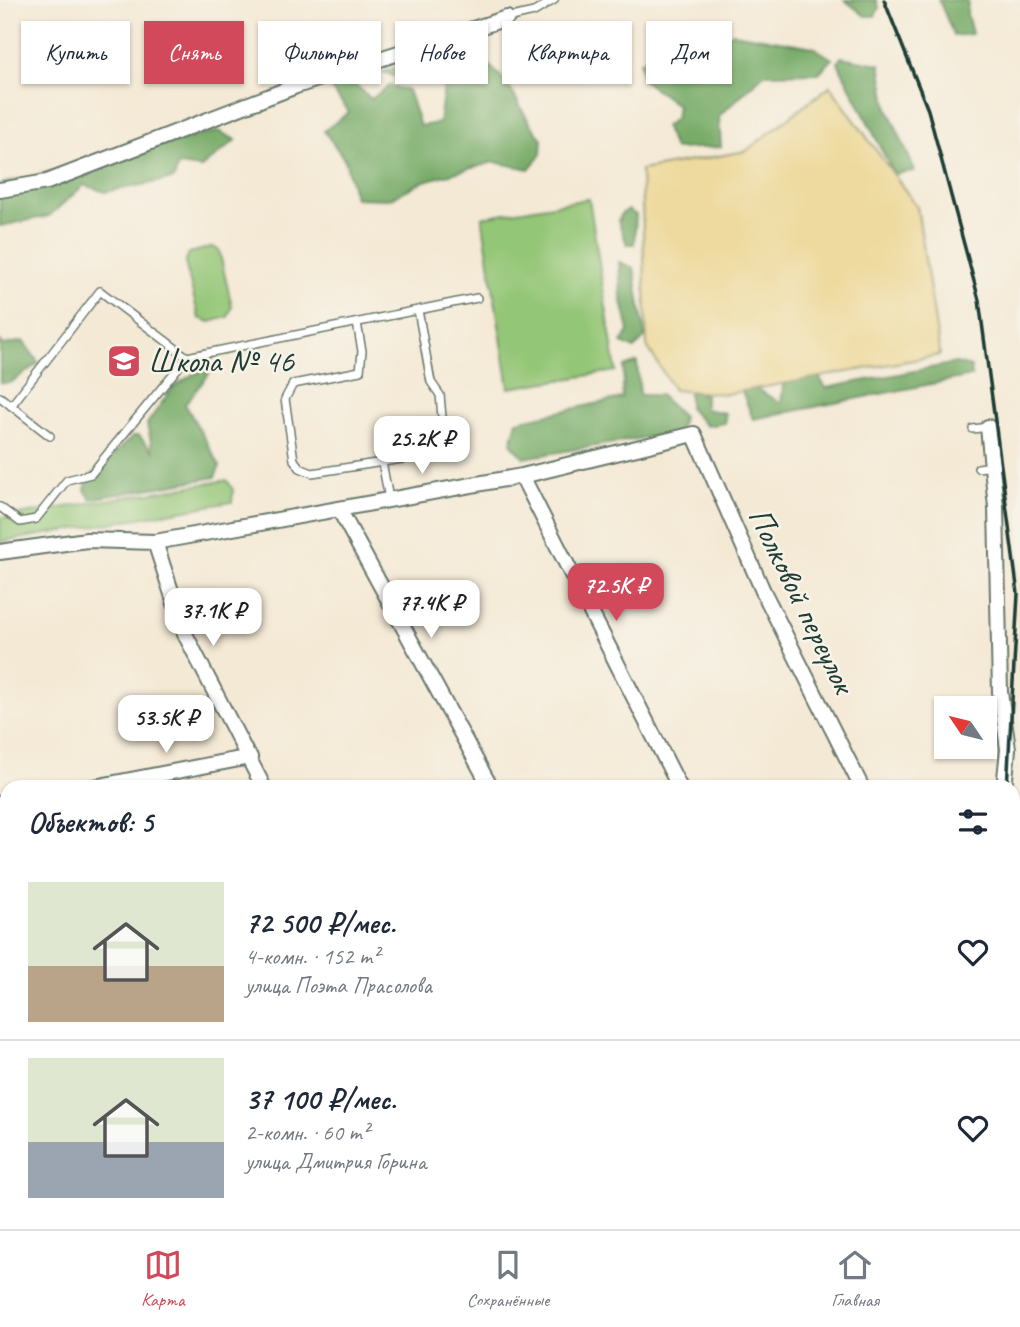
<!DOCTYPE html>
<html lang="ru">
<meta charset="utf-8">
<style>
:root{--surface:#fff;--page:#f2f2f3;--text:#1f2937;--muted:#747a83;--line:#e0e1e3;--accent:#d1495b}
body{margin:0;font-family:Caveat,sans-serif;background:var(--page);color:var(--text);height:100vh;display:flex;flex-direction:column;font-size:26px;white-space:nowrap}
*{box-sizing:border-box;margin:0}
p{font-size:23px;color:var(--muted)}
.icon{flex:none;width:38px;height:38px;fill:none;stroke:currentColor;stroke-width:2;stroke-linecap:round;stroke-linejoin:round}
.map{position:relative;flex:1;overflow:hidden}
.panel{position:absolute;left:0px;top:780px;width:1020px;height:450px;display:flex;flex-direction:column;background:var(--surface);border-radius:21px 21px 0 0;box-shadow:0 2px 5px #0004}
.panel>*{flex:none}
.guide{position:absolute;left:21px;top:21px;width:978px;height:63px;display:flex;gap:14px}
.needle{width:46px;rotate:305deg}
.buttons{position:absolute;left:934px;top:696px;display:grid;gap:14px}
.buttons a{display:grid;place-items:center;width:63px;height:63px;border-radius:0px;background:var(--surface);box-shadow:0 2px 5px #0004;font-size:35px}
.price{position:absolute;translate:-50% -60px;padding:0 16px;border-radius:14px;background:#fff;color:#222;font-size:23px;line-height:46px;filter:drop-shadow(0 2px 4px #0008)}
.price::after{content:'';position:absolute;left:50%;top:42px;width:21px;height:16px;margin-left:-10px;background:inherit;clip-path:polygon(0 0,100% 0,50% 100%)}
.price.selected{background:var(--accent);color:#fff}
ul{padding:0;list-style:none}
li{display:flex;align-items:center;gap:21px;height:175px;padding:0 28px}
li+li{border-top:2px solid var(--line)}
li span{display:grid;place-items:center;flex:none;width:196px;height:140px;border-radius:0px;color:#555}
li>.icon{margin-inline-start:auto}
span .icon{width:84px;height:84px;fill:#fffc;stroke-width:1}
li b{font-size:30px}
h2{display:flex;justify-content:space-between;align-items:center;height:84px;padding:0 28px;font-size:30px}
.pill{padding:0 24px;border-radius:0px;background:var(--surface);box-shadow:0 2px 5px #0004;font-size:24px;line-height:63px}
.pill.selected{background:var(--accent);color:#fff}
.tab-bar{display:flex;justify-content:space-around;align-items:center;height:98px;border-top:2px solid var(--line);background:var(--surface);font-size:19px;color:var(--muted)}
.tab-bar a{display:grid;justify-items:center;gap:4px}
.tab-bar .selected{color:var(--accent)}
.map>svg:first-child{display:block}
</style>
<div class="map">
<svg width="1020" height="1229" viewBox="0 0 1020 1229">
<rect width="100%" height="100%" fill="#f7f3e8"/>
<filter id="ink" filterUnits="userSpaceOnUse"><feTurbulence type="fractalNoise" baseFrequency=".0143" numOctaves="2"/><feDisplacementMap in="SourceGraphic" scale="14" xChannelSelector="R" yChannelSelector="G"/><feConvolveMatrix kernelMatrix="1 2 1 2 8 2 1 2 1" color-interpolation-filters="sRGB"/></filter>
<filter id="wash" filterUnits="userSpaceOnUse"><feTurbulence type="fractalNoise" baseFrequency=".00686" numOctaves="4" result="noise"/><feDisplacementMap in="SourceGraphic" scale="28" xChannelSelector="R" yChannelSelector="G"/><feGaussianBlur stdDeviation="1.57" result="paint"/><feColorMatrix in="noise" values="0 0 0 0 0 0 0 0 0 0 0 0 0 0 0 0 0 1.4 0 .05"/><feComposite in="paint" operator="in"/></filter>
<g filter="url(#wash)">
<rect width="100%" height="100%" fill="#f4e9d5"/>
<!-- green -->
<path fill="#94c677" stroke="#5a8256" stroke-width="2" d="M589 199 616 371 509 388 482 217Z
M212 247 219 250 232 307 228 317 210 322 199 318 185 262 189 253Z
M227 480 233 490 232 502 0 542V518Z"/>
<!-- forest -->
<path fill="#77ab68" stroke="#4b744e" stroke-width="2" d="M845 0H876L879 8 875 16H865Z
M939 0H968L967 14 972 34 954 36Z
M734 33 813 47 832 59 819 73 764 74 719 116 721 147 674 149 665 126 675 119 677 105 643 80 640 62 658 52Z
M841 57 880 64 888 109 915 171 894 174 838 63Z
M414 60 452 76 483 61C517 85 517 111 542 139L541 154 529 169 494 162 424 181 389 199 355 198 345 160 324 131 349 112 326 82 357 86 371 99 389 86 408 90 420 126 439 123 444 87 424 79 409 82 383 72Z
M218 131 236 140 201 168 178 165 174 179 105 192 84 185 49 216 0 226V184Z
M628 210 636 215 634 244H627L618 221 621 214Z
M619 262 634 268 645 337 634 349 622 343 629 331 621 297Z
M0 341 4 345 23 341 39 363 10 383H0Z
M637 362 640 395H660L683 417 679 432 524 458 511 443 517 421 622 398 624 367Z
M956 363 971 367 972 376 753 419 737 378 781 403 784 378 814 369 826 388Z
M201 369 209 374 185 404 220 466 215 477 91 499 85 490 88 479 133 436H139L153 451 147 424 172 388Z
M689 390 705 395V409L725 413V423L706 426 689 408Z"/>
<!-- sand -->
<path fill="#eeda9e" stroke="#868c69" stroke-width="2" d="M830 86 917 207 940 355 726 394 674 390 647 346 641 170 746 151Z"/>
</g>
<g filter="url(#ink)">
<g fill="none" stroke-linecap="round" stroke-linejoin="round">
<!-- lane casing -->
<g stroke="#6a796c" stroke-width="10">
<path id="lane" d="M507 18 534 12 554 0
M357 323 362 351 360 371 293 384 285 399 294 460 300 468 312 473 428 455 438 449 444 439 440 395 431 382 418 310
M0 397 50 436
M11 406 100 291 187 357
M973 429 988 427
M382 462 389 499
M978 468 992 466
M0 507 20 522 36 519 67 480 91 474 187 357 477 298"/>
</g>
<!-- street casing -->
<g stroke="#6a796c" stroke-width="18">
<path id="street" d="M0 190 47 182 296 86 507 18
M988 427 996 507 1000 692 1008 749 1004 788
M522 476 680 788
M339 509 491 788
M155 542 522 476 694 434 763 591 862 788
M0 552 87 540 155 542 185 634 264 788
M89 788 250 757
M0 804 7 802
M0 1052H7
M553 1223 555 1229
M776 1223 778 1229
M485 1229 516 1223"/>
</g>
<!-- lane -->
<use href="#lane" stroke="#fff" stroke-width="7"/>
<!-- street -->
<use href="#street" stroke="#fff" stroke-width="14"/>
<!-- rail -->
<path stroke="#1f3d34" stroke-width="3.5" d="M884 0 928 110 979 300 1018 594 1007 788
M955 1229 956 1223"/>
</g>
</g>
<!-- icons -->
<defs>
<g id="school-square" transform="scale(1.75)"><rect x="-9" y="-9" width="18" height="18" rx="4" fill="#d1495b" stroke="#f7f3e8"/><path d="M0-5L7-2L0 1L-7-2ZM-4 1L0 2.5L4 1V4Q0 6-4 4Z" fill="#fff"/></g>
</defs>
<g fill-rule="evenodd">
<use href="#school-square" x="124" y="361"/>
</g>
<g text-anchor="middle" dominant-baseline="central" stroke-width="5" stroke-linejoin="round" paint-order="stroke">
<!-- poi labels -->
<g font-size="33" fill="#1f3d34" stroke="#f7f3e8" text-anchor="start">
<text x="148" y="361">Школа № 46</text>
</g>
<!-- street labels -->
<g font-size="33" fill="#1f3d34" stroke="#f7f3e8">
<text transform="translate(802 600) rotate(64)">Полковой переулок</text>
</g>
</g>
</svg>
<div class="buttons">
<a><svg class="needle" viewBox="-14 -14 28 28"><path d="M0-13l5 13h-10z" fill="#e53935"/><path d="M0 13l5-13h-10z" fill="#747a83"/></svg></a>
</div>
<b class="price" style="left:422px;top:476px">25.2K ₽</b>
<b class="price selected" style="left:616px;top:623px">72.5K ₽</b>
<b class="price" style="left:431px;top:640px">77.4K ₽</b>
<b class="price" style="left:213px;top:648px">37.1K ₽</b>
<b class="price" style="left:166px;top:755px">53.5K ₽</b>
<div class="guide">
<a class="pill">Купить</a>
<a class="pill selected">Снять</a>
<a class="pill">Фильтры</a>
<a class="pill">Новое</a>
<a class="pill">Квартира</a>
<a class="pill">Дом</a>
</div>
<section class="panel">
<h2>Объектов: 5<svg class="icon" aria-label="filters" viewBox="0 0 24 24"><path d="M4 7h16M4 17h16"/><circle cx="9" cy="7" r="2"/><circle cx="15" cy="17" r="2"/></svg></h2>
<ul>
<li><span style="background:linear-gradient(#dfe7d0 60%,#b9a48a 0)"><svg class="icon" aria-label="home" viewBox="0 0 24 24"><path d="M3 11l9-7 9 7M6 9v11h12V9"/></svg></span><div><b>72 500 ₽/мес.</b><p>4-комн. · 152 m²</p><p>улица Поэта Прасолова</p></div><svg class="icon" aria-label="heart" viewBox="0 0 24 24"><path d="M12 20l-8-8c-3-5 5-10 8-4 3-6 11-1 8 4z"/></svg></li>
<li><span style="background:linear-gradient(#dfe7d0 60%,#9aa5b1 0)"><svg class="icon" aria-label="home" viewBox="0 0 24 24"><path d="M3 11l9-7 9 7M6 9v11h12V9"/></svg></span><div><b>37 100 ₽/мес.</b><p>2-комн. · 60 m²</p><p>улица Дмитрия Горина</p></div><svg class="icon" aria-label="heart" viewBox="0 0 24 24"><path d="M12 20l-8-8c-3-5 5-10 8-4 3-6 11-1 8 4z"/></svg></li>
</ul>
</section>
</div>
<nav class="tab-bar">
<a class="selected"><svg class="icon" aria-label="map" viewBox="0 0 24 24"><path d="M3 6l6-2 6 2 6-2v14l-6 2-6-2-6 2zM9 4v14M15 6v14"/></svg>Карта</a>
<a><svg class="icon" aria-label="saved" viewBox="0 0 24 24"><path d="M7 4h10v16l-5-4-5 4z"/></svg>Сохранённые</a>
<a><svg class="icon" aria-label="home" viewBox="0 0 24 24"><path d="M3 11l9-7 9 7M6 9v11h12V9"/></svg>Главная</a>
</nav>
